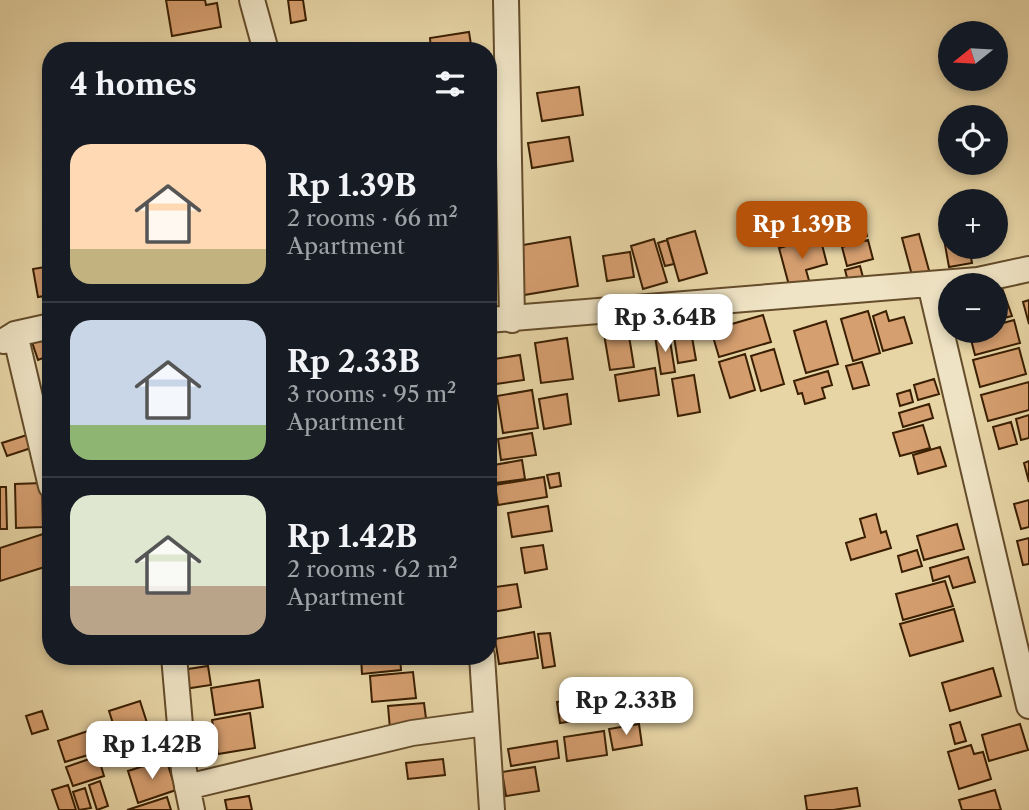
<!DOCTYPE html>
<meta charset="utf-8">
<style>
:root{--surface:#171b24;--page:#242831;--text:#f1f3f6;--muted:#9ea1a6;--line:#363941;--accent:#b45309}
body{margin:0;font-family:"Libre Caslon Text",serif;background:var(--page);color:var(--text);height:100vh;display:flex;flex-direction:column;font-size:26px;white-space:nowrap}
*{box-sizing:border-box;margin:0}
p{font-size:23px;color:var(--muted)}
.icon{flex:none;width:38px;height:38px;fill:none;stroke:currentColor;stroke-width:2;stroke-linecap:round;stroke-linejoin:round}
.map{position:relative;flex:1;overflow:hidden}
.details{position:absolute;left:42px;top:42px;width:455px;height:623px;display:flex;flex-direction:column;background:var(--surface);border-radius:28px;box-shadow:0 4px 10px #0003}
.details>*{flex:none}
.needle{width:46px;rotate:252deg}
.fabs{position:absolute;left:938px;top:21px;display:grid;gap:14px}
.fabs a{display:grid;place-items:center;width:70px;height:70px;border-radius:50%;background:var(--surface);box-shadow:0 4px 10px #0003;font-size:35px}
.price{position:absolute;translate:-50% -60px;padding:0 16px;border-radius:14px;background:#fff;color:#222;font-size:23px;line-height:46px;filter:drop-shadow(0 2px 4px #0008)}
.price::after{content:'';position:absolute;left:50%;top:42px;width:21px;height:16px;margin-left:-10px;background:inherit;clip-path:polygon(0 0,100% 0,50% 100%)}
.price.on{background:var(--accent);color:#fff}
ul{padding:0;list-style:none}
li{display:flex;align-items:center;gap:21px;height:175px;padding:0 28px}
li+li{border-top:2px solid var(--line)}
li span{display:grid;place-items:center;flex:none;width:196px;height:140px;border-radius:21px;color:#555}
li>.icon{margin-inline-start:auto}
span .icon{width:84px;height:84px;fill:#fffc;stroke-width:1}
li b{font-size:30px}
h2{display:flex;justify-content:space-between;align-items:center;height:84px;padding:0 28px;font-size:30px}
.map>svg:first-child{display:block}
</style>
<div class="map">
<svg width="1029" height="810" viewBox="0 0 1029 810">
<rect width="100%" height="100%" fill="#e7d5a6"/>
<filter id="stains"><feTurbulence type="fractalNoise" baseFrequency=".00286" numOctaves="4"/><feColorMatrix values="0 0 0 0 .2 0 0 0 0 .09 0 0 0 0 .02 0 0 0 .5 -.17"/></filter>
<radialGradient id="worn" r=".72"><stop offset=".6" stop-color="#630" stop-opacity="0"/><stop offset="1" stop-color="#630" stop-opacity=".3"/></radialGradient>
<!-- building -->
<path fill="#d69f70" stroke="#3a1f02" stroke-width="2" d="M166 0H205L206 5 217 3 221 27 172 36Z
M288 0H303L306 20 291 23Z
M469 32 472 51H431L430 38Z
M579 87 583 115 542 121 537 93Z
M569 137 573 161 532 168 528 143Z
M863 220 867 236 839 244 834 228Z
M807 222 811 236 789 242 785 228Z
M950 227V247H969L972 263 949 267 942 228Z
M695 231 707 273 679 281 667 239Z
M919 234 930 274 913 279 902 238Z
M570 237 578 286 524 295 517 246Z
M820 237 827 264 806 270 810 284 790 289 779 248Z
M654 239 667 282 643 289 631 246Z
M667 240 674 264 665 266 658 243Z
M868 240 873 259 847 266 842 247Z
M630 252 634 277 607 281 603 256Z
M51 266V295L38 297 33 269Z
M860 266 864 281 849 285 845 270Z
M1002 288 1012 316 996 320V289Z
M1029 300V324L1023 302Z
M868 311 880 353 853 361 841 319Z
M886 311 889 321 904 317 912 343 883 351 873 316Z
M763 315 771 342 719 357 711 330Z
M689 320 696 360 678 363 672 323Z
M1014 320 1020 343 975 355 969 332 996 331V325Z
M826 321 838 364 806 373 794 331Z
M628 330 634 367 610 370 604 334Z
M669 334 675 372 661 374 655 336Z
M51 335V355L38 360 32 342Z
M567 338 573 379 541 383 535 343Z
M1019 348 1026 374 980 387 973 360Z
M774 349 784 384 761 391 751 356Z
M745 354 755 390 730 398 719 362Z
M520 355 524 380 489 385 488 360Z
M862 362 869 385 853 389 846 366Z
M655 368 659 395 619 401 615 375Z
M828 371 832 385 822 388 825 398 805 404 802 393 798 394 794 381Z
M694 375 700 412 678 416 672 379Z
M934 379 939 394 918 400 914 385Z
M1029 382V410L988 421 981 395Z
M532 390 538 428 503 433 497 396Z
M910 390 913 402 900 406 897 394Z
M567 394 571 424 544 429 539 399Z
M929 404 933 418 903 427 899 413Z
M1029 415V438L1021 440 1016 419Z
M1011 422 1017 444 999 449 993 427Z
M923 425 930 448 900 456 893 433Z
M532 433 536 455 501 460 498 439Z
M30 434 34 447 7 456 2 443Z
M940 447 946 466 918 474 913 455Z
M522 460 525 479 488 484V466Z
M1029 461V482L1024 463Z
M559 473 561 486 550 488 547 475Z
M544 477 547 497 498 505 495 485Z
M42 483 43 527 16 528 15 484Z
M0 487H6L7 529H0Z
M1029 500V527L1021 529 1014 504Z
M548 506 552 531 512 537 508 513Z
M876 514 881 533 886 531 891 548 851 560 846 543 865 537 860 519Z
M957 524 964 549 924 560 917 536Z
M43 534 51 565 0 581V548Z
M1029 538V564L1023 565 1017 541Z
M543 545 547 569 525 573 521 548Z
M917 550 922 566 902 572 898 556Z
M968 557 975 582 953 588 949 576 933 581 930 568Z
M945 581 953 606 903 620 896 594Z
M517 584 521 607 492 612 488 588Z
M954 609 963 641 910 656 900 624Z
M534 632 538 658 499 664 495 639Z
M550 633 555 666 543 668 538 634Z
M361 656H400L401 670 362 674Z
M208 666 211 685 184 689 181 670Z
M993 668 1001 696 950 711 942 683Z
M413 672 416 698 372 702 370 676Z
M259 680 263 707 215 715 211 688Z
M589 697 592 718 560 723 557 702Z
M140 701 149 729 118 739 109 711Z
M424 703 427 726 390 729 388 706Z
M42 711 48 729 32 734 26 716Z
M250 713 255 748 218 754 212 720Z
M960 722 966 741 955 744 950 725Z
M639 724 642 745 613 750 609 729Z
M1020 724 1028 750 989 761 982 735Z
M91 730 98 752 65 762 58 741Z
M604 731 607 755 567 761 564 737Z
M557 741 559 758 511 766 508 749Z
M971 745 974 754 983 752 991 779 959 789 948 752Z
M98 756 104 776 73 786 66 767Z
M166 759 176 790 138 803 128 771Z
M443 759 445 775 408 779 406 763Z
M535 767 539 791 506 796 502 772Z
M100 781 108 806 97 810 89 785Z
M68 785 76 810H59L52 790Z
M85 788 91 808 79 810 73 792Z
M857 788 860 806 833 810H807L805 796Z
M995 790 1001 810H962L959 800Z
M249 796 252 810H227L225 800Z
M167 797 171 810H127Z"/>
<g fill="none" stroke-linecap="round" stroke-linejoin="round">
<!-- minor casing -->
<g stroke="#654c2b" stroke-width="28">
<path id="minor" d="M252 0 266 51
M506 0 512 320
M930 284 1029 706
M488 320 978 280 1029 269
M15 334 51 486
M4 341 15 334 51 326
M174 656 184 771 192 810
M482 656 492 810
M187 787 412 733 486 723"/>
</g>
<!-- minor -->
<use href="#minor" stroke="#efe4c5" stroke-width="24"/>
</g>
<rect width="100%" height="100%" filter="url(#stains)"/>
<rect width="100%" height="100%" fill="url(#worn)"/>
</svg>
<div class="fabs">
<a><svg class="needle" viewBox="-14 -14 28 28"><path d="M0-13l5 13h-10z" fill="#e53935"/><path d="M0 13l5-13h-10z" fill="#9ea1a6"/></svg></a>
<a><svg class="icon" aria-label="locate" viewBox="0 0 24 24"><circle cx="12" cy="12" r="6"/><path d="M12 2v4M12 18v4M2 12h4M18 12h4"/></svg></a>
<a>+</a>
<a>−</a>
</div>
<b class="price on" style="left:802px;top:261px">Rp 1.39B</b>
<b class="price" style="left:665px;top:354px">Rp 3.64B</b>
<b class="price" style="left:626px;top:737px">Rp 2.33B</b>
<b class="price" style="left:152px;top:781px">Rp 1.42B</b>
<section class="details">
<h2>4 homes<svg class="icon" aria-label="filters" viewBox="0 0 24 24"><path d="M4 7h16M4 17h16"/><circle cx="9" cy="7" r="2"/><circle cx="15" cy="17" r="2"/></svg></h2>
<ul>
<li><span style="background:linear-gradient(#ffd9b3 75%,#c2b280 0)"><svg class="icon" aria-label="home" viewBox="0 0 24 24"><path d="M3 11l9-7 9 7M6 9v11h12V9"/></svg></span><div><b>Rp 1.39B</b><p>2 rooms · 66 m²</p><p>Apartment</p></div></li>
<li><span style="background:linear-gradient(#c9d6e8 75%,#8fb573 0)"><svg class="icon" aria-label="home" viewBox="0 0 24 24"><path d="M3 11l9-7 9 7M6 9v11h12V9"/></svg></span><div><b>Rp 2.33B</b><p>3 rooms · 95 m²</p><p>Apartment</p></div></li>
<li><span style="background:linear-gradient(#dfe7d0 65%,#b9a48a 0)"><svg class="icon" aria-label="home" viewBox="0 0 24 24"><path d="M3 11l9-7 9 7M6 9v11h12V9"/></svg></span><div><b>Rp 1.42B</b><p>2 rooms · 62 m²</p><p>Apartment</p></div></li>
</ul>
</section>
</div>
